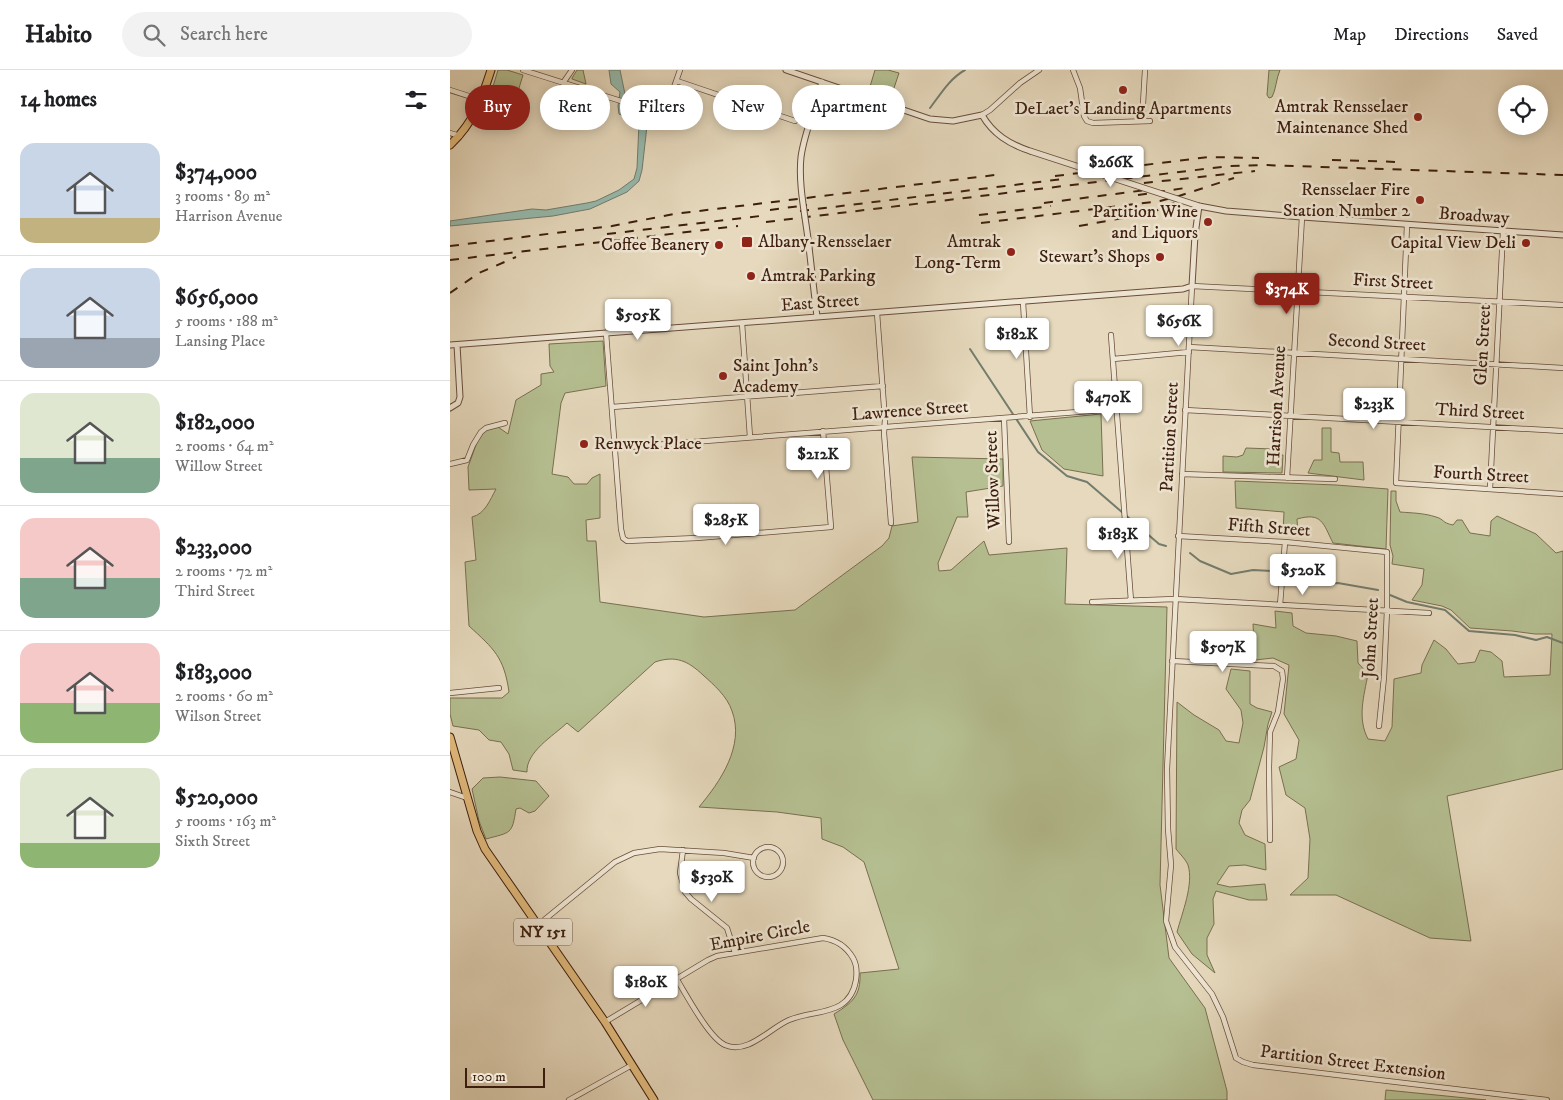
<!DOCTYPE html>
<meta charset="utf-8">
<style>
:root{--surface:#fff;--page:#f2f2f2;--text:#202124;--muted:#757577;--line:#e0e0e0;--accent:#8f2418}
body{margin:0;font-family:"IM FELL DW Pica",serif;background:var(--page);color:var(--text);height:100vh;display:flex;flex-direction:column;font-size:19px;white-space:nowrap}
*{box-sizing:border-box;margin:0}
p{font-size:16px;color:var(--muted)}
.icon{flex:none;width:28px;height:28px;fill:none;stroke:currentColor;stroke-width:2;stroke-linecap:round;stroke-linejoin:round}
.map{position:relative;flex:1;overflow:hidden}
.sheet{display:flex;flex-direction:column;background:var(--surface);width:450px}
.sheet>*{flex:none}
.top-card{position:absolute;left:15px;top:15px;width:475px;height:45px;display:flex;gap:10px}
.tools{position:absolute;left:1048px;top:15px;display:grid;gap:10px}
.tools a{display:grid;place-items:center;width:50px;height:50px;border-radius:50%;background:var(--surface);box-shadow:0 2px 12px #0003;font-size:25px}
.scale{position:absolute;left:15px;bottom:12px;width:80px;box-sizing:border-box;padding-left:5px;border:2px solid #3e1f0e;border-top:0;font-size:14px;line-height:18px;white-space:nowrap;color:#3e1f0e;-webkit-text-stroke:4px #efe6d4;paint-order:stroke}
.price{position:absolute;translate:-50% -42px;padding:0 11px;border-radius:5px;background:#fff;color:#222;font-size:16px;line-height:32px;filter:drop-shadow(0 1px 2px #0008)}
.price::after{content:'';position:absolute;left:50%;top:30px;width:15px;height:11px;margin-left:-8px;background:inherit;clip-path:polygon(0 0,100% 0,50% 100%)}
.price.active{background:var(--accent);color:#fff}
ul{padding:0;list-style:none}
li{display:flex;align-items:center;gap:15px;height:125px;padding:0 20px}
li+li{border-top:1px solid var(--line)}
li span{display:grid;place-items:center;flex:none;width:140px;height:100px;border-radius:15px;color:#555}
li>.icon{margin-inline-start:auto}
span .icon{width:60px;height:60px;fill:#fffc;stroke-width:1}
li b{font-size:21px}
h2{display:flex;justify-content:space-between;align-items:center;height:60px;padding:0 20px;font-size:21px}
.tag{padding:0 18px;border-radius:22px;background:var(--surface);box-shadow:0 2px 12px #0003;font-size:18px;line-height:45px}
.tag.active{background:var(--accent);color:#fff}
header{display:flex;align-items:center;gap:30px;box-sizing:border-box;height:70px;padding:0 25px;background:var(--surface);border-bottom:1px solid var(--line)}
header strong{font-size:24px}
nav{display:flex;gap:28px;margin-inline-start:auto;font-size:18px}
.search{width:350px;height:45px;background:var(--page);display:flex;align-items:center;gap:12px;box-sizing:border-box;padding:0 18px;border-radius:28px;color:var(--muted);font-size:19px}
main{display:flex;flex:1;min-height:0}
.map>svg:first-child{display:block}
</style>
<header>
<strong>Habito</strong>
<div class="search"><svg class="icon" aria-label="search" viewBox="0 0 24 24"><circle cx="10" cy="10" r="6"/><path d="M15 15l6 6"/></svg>Search here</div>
<nav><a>Map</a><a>Directions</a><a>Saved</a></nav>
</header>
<main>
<section class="sheet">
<h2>14 homes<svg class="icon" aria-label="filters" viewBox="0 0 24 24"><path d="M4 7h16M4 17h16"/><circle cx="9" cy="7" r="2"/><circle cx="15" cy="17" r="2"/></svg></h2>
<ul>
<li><span style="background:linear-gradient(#c9d6e8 75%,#c2b280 0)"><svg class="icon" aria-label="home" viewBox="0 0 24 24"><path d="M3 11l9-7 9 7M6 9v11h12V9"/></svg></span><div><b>$374,000</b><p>3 rooms · 89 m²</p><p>Harrison Avenue</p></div></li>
<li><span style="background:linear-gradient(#c9d6e8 70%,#9aa5b1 0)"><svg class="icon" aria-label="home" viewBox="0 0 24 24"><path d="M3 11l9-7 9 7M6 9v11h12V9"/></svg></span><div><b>$656,000</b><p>5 rooms · 188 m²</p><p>Lansing Place</p></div></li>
<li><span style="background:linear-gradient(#dfe7d0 65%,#7fa58c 0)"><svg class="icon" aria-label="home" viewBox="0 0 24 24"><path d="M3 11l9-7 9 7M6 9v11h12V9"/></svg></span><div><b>$182,000</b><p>2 rooms · 64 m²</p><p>Willow Street</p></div></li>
<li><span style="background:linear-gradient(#f6c9c9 60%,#7fa58c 0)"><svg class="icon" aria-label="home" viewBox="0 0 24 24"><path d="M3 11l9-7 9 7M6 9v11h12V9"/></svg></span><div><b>$233,000</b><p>2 rooms · 72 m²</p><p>Third Street</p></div></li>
<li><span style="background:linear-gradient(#f6c9c9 60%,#8fb573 0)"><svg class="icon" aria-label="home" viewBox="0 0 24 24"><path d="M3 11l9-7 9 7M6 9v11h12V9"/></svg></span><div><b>$183,000</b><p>2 rooms · 60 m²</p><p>Wilson Street</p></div></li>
<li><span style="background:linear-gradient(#dfe7d0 75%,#8fb573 0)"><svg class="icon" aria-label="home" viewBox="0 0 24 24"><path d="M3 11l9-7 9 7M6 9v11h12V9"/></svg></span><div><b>$520,000</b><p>5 rooms · 163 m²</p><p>Sixth Street</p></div></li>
</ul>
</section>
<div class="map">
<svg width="1113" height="1030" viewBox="0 0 1113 1030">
<rect width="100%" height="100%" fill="#e6d9bd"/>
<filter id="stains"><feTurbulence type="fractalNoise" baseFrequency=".004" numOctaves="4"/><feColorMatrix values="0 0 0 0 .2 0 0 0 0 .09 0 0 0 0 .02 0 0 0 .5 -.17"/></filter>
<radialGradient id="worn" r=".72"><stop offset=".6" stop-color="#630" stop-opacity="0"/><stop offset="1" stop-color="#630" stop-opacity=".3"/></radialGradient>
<!-- green -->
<path fill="#b5bf91" stroke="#7a6f50" d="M48 0H57L73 5 62 41 38 33Z
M127 0H133L136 14 122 9V8Z
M425 0H438L449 3 441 27 419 20Z
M819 0H830C826 9 826 20 822 27L819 28 817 25Z
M153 271 156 316 115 323 111 333 102 404 118 407 124 414H137L142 408 150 404V448L136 450 137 471H146L150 532 254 547 345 540 432 476 439 468 442 456 468 452 462 387 553 389V416L516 422 518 447H507L488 493 489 501 501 500 534 471 539 485 617 478 615 534 717 537 710 815 719 888 755 938 777 1021V1030H423L393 970 384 944C402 933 411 926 410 903L449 899 414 792 393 777 372 769 371 748 327 742 249 737C270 712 295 676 282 641 277 626 264 615 253 605 238 591 226 585 205 592L128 662 117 653C103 666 76 682 77 702L63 700 59 684 51 672 39 670 29 660 3 656 0 644V628H52L59 622C54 587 44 579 19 556L15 492 26 490 22 447C35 444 40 430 46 419L19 420 18 397 27 372 31 365 37 359 48 357 58 364 66 330 91 315V304L104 302 100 296 99 274Z
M651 344 653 406 614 399 592 380 580 351Z
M872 358H881V382L889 383 890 392H913L914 410 858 403 864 390H872Z
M796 378 823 379V384L833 385 832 403 773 402V386L787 387 793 385Z
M785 411 886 415 938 419 936 479 883 473C873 453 872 442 847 449L848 465 833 464 834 442 786 438Z
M941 421H946V431L950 442C962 443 974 443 986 447 994 449 992 453 1003 455L1007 450H1012L1020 463 1040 466 1041 451 1047 446 1086 464 1106 483 1113 481V699L997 726 1021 871 980 868 886 825H840L858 808 860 769 855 738 836 725 829 697 846 689 849 670 834 644 839 595 823 588 805 590 803 554 826 558 825 541 842 543 843 556 856 563 886 566 907 571 908 593 918 604C914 626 907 648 918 669L935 671 942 657 944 609 971 603 972 595 984 570 996 579 1008 594 1025 592 1030 580 1041 582 1052 591 1054 607 1100 605 1102 564H1085L1062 561 1020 558 1001 540 992 536 962 530 972 515 974 499 942 494 943 486 940 475Z
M781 599 800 601V634L807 638 822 642 818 654 814 677 800 730 792 740 789 753 795 765 815 774 816 800 795 795 779 796 767 814 780 817 815 814 817 830H799L766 821 763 829 764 854 757 868V885L765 903 742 884 727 862C732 843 744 814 738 795 736 790 730 784 726 779L727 632 744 645 769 660 776 671 789 673 793 653 791 640 776 619Z
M50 707 86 711 99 726 85 741 79 743 70 738 66 739C62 765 61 762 36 769L29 751 22 719 33 708Z
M936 1020 1036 1030H935Z"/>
<!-- water -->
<path fill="#97baad" stroke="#737c6d" d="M159 0H170L175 24 173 36 176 42 193 50 197 56 192 100 189 111 177 122 140 139 103 146 0 156V151L82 139 96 140 137 133 146 131 169 120 184 109 187 98 189 53 169 44 168 36 170 22 161 14Z"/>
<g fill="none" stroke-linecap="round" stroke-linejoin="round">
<!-- stream -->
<path stroke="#737c6d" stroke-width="2" d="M480 38C490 25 500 8 515 0
M520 279 588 382 617 406 637 412 709 474 716 476
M740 483 750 491 781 504 803 500 822 501 847 504 869 514 888 513 928 520
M940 525 957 532 995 540 1019 561 1065 565 1086 570 1097 567 1113 573"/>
<!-- minor casing -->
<g stroke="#684e3a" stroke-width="6">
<path id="minor" d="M73 0 212 44 216 40 230 0
M623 0 630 18 634 46 637 51 643 53 700 51
M227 11 345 51
M113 13 122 0
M0 20 31 30
M532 45 540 40 570 13 589 0
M692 51 695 0
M0 63 10 66
M957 155 946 413 1113 424
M573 232 580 347
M427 243 435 350 434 363 441 453
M292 253 300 367
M156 263 171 459 173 468 177 471 247 468 381 457 373 361
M661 265 681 531
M739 277 1113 298
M663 289 739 282
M162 337 433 316
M735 340 1113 361
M554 348 559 472
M165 378 667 339
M0 394 17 390 23 375 31 362 36 358 55 353
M732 404 885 409
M837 408 852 147
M1040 419 1053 162
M728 466 835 472 937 482V540L934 607 929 656
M642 532 725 529 979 543
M830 535 835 472
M722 591 824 596 832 601 833 609 828 642 820 662 819 697 820 770
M0 623 49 618
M0 722 17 728
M303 792a15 15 0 1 1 30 0a15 15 0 1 1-30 0Z
M233 780 230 803 235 822 241 829 277 858 285 883
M88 855 165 792 184 783 210 779 274 783 304 788
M155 952 258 890 267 886 373 868C387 870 396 876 403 888 407 895 407 903 406 910 400 947 365 939 339 950 320 958 298 985 275 975 259 968 236 924 226 908
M119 1030 182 995
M1097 1030 803 995 793 992 786 988 773 947 762 924 725 877 716 851 721 795 718 759 717 699 742 216 1113 235"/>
</g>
<!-- tertiary casing -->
<g stroke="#684e3a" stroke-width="7">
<path id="tertiary" d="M336 0 480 49 503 51 532 45C543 64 559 74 580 81
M363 42 372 12
M359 177 367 247
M0 275 733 219 742 216 745 165 749 136 776 141 852 147 1113 165
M0 338 8 333 10 327 7 275"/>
</g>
<!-- primary casing -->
<g stroke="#3e1f0e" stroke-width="9">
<path id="primary" d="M0 75C24 52 31 31 41 0
M0 667 27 761 35 779 155 952 204 1030"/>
</g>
<!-- minor -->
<use href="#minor" stroke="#efe6d4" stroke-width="4.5"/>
<!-- tertiary -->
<use href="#tertiary" stroke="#efe6d4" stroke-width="5"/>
<!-- primary -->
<use href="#primary" stroke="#e3bc7e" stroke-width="7"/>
<!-- rail -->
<path stroke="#3e1f0e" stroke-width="2" stroke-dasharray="9 9" stroke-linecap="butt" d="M882 90 949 92
M605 106 759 87 809 88
M676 115 805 101
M688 125 735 118
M594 133 696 120
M320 140 357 135
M350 141 613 109
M529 145 601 136
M316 152 779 96 814 95 1113 105
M531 153 710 131 729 126 784 108
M629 156 701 143 728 131
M157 164 310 146
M0 176 162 156 224 144 545 105
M0 190 288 156
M0 223 29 203 66 187"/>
<!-- tertiary-bridge casing -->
<g stroke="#684e3a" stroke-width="7" stroke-linecap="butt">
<path id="tertiary-bridge" d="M580 81 749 136
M359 177C356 148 348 116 351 87 353 72 358 57 363 42"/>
</g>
<!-- tertiary-bridge -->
<use href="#tertiary-bridge" stroke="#efe6d4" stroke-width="5"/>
</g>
<!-- markers -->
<g fill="#8f2418" stroke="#efe6d4" stroke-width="2">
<circle cx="673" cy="20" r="5"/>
<circle cx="968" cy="47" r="5"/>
<circle cx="970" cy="130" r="5"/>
<circle cx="758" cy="152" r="5"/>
<rect x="291" y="166" width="12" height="12" rx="2.5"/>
<circle cx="1076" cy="173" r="5"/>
<circle cx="269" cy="175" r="5"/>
<circle cx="561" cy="182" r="5"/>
<circle cx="710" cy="187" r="5"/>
<circle cx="301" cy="206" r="5"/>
<circle cx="273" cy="306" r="5"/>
<circle cx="134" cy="374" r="5"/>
</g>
<g text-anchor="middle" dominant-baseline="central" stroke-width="5" stroke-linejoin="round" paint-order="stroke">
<!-- shield labels -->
<rect fill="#efe6d4" stroke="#735b49" stroke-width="1" x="64" y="848.5" width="58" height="27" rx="4"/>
<g font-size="16" font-weight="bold" fill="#3e1f0e">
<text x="93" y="862">NY 151</text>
</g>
<!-- poi labels -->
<g font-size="18" fill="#3e1f0e" stroke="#efe6d4" text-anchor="end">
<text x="958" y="37">Amtrak Rensselaer<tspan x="958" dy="21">Maintenance Shed</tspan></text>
<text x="673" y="39" text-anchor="middle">DeLaet's Landing Apartments</text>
<text x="960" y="120">Rensselaer Fire<tspan x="960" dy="21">Station Number 2</tspan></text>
<text x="748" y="142">Partition Wine<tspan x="748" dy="21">and Liquors</tspan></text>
<text x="308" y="172" text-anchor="start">Albany-Rensselaer</text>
<text x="551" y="172">Amtrak<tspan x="551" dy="21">Long-Term</tspan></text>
<text x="1066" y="173">Capital View Deli</text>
<text x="259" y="175">Coffee Beanery</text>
<text x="700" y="187">Stewart's Shops</text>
<text x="311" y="206" text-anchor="start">Amtrak Parking</text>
<text x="283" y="296" text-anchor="start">Saint John's<tspan x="283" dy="21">Academy</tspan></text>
<text x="144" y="374" text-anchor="start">Renwyck Place</text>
</g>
<!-- street labels -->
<g font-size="18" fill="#3e1f0e" stroke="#efe6d4">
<text transform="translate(1024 146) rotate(4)">Broadway</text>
<text transform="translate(943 212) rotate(3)">First Street</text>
<text transform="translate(370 233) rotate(-4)">East Street</text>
<text transform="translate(927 273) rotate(3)">Second Street</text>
<text transform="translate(1033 275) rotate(-87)">Glen Street</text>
<text transform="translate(827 336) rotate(-87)">Harrison Avenue</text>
<text transform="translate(460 341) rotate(-4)">Lawrence Street</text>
<text transform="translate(1030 342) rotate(3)">Third Street</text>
<text transform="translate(720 367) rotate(-87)">Partition Street</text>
<text transform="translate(1031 405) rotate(3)">Fourth Street</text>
<text transform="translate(543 410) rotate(-92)">Willow Street</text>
<text transform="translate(819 458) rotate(4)">Fifth Street</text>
<text transform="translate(921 568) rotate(-87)">John Street</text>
<text transform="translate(310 866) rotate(-11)">Empire Circle</text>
<text transform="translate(903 993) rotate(7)">Partition Street Extension</text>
</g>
</g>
<rect width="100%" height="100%" filter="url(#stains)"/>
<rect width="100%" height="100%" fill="url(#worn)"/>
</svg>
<div class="tools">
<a><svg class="icon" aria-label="locate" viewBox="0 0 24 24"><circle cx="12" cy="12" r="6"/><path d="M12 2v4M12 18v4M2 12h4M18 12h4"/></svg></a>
</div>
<div class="scale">100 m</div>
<b class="price" style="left:661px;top:118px">$266K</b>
<b class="price active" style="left:837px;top:245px">$374K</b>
<b class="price" style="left:188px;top:271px">$505K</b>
<b class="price" style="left:729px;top:277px">$656K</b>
<b class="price" style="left:567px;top:290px">$182K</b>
<b class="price" style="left:658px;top:353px">$470K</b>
<b class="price" style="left:924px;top:360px">$233K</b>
<b class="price" style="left:368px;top:410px">$212K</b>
<b class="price" style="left:276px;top:476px">$285K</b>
<b class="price" style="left:668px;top:490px">$183K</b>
<b class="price" style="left:853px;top:526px">$520K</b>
<b class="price" style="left:773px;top:603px">$507K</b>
<b class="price" style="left:262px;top:833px">$530K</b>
<b class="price" style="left:196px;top:938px">$180K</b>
<div class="top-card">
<a class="tag active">Buy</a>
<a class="tag">Rent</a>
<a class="tag">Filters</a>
<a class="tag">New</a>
<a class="tag">Apartment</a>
</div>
</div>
</main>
